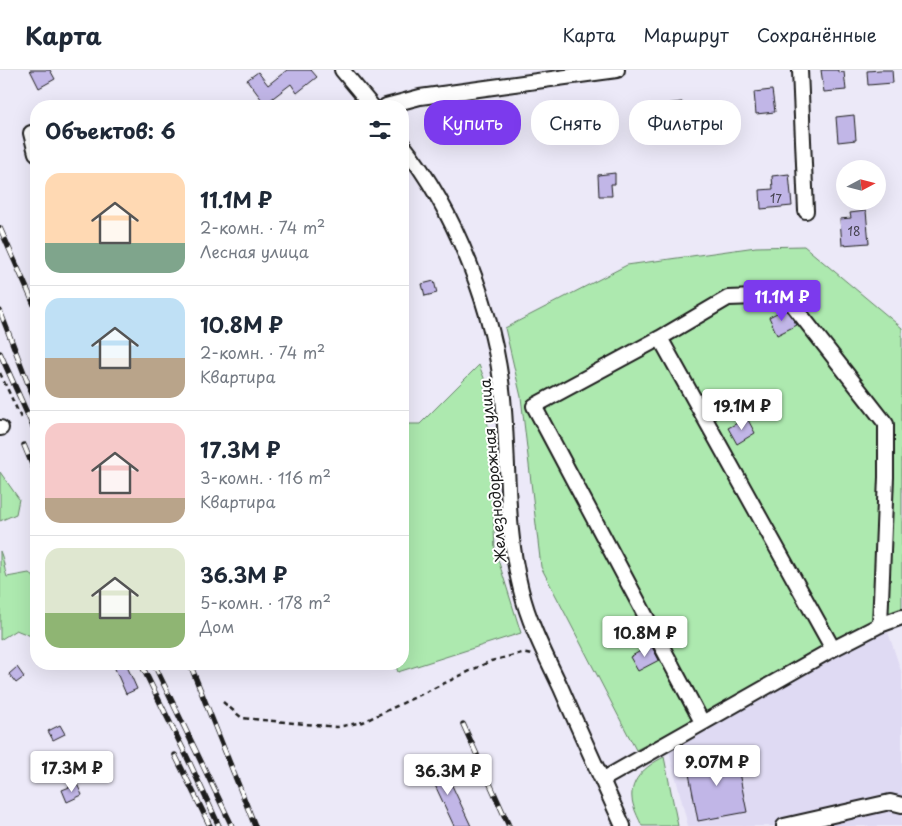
<!DOCTYPE html>
<html lang="ru">
<meta charset="utf-8">
<style>
:root{--surface:#fff;--page:#f2f2f3;--text:#1f2937;--muted:#747a83;--line:#e0e1e3;--accent:#7c3aed}
body{margin:0;font-family:"Playpen Sans",sans-serif;background:var(--page);color:var(--text);height:100vh;display:flex;flex-direction:column;font-size:19px;white-space:nowrap}
*{box-sizing:border-box;margin:0}
p{font-size:16px;color:var(--muted)}
.icon{flex:none;width:28px;height:28px;fill:none;stroke:currentColor;stroke-width:2;stroke-linecap:round;stroke-linejoin:round}
.map{position:relative;flex:1;overflow:hidden}
.side{position:absolute;left:30px;top:30px;width:379px;height:570px;display:flex;flex-direction:column;background:var(--surface);border-radius:20px;box-shadow:0 5px 20px #0002}
.side>*{flex:none}
.top-card{position:absolute;left:424px;top:30px;width:402px;height:45px;display:flex;gap:10px}
.needle{width:32px;rotate:83deg}
.controls{position:absolute;left:836px;top:90px;display:grid;gap:10px}
.controls a{display:grid;place-items:center;width:50px;height:50px;border-radius:50%;background:var(--surface);box-shadow:0 5px 20px #0002;font-size:25px}
.price{position:absolute;translate:-50% -42px;padding:0 11px;border-radius:5px;background:#fff;color:#222;font-size:16px;line-height:32px;filter:drop-shadow(0 1px 2px #0008)}
.price::after{content:'';position:absolute;left:50%;top:30px;width:15px;height:11px;margin-left:-8px;background:inherit;clip-path:polygon(0 0,100% 0,50% 100%)}
.price.active{background:var(--accent);color:#fff}
ul{padding:0;list-style:none}
li{display:flex;align-items:center;gap:15px;height:125px;padding:0 15px}
li+li{border-top:1px solid var(--line)}
li span{display:grid;place-items:center;flex:none;width:140px;height:100px;border-radius:15px;color:#555}
li>.icon{margin-inline-start:auto}
span .icon{width:60px;height:60px;fill:#fffc;stroke-width:1}
li b{font-size:21px}
h2{display:flex;justify-content:space-between;align-items:center;height:60px;padding:0 15px;font-size:21px}
.chip{padding:0 18px;border-radius:20px;background:var(--surface);box-shadow:0 5px 20px #0002;font-size:18px;line-height:45px}
.chip.active{background:var(--accent);color:#fff}
header{display:flex;align-items:center;gap:30px;box-sizing:border-box;height:70px;padding:0 25px;background:var(--surface);border-bottom:1px solid var(--line)}
header strong{font-size:24px}
nav{display:flex;gap:28px;margin-inline-start:auto;font-size:18px}
.map>svg:first-child{display:block}
</style>
<header>
<strong>Карта</strong>
<nav><a>Карта</a><a>Маршрут</a><a>Сохранённые</a></nav>
</header>
<div class="map">
<svg width="902" height="756" viewBox="0 0 902 756">
<rect width="100%" height="100%" fill="#ece9f8"/>
<filter id="ink" filterUnits="userSpaceOnUse"><feTurbulence type="fractalNoise" baseFrequency=".02" numOctaves="2"/><feDisplacementMap in="SourceGraphic" scale="10" xChannelSelector="R" yChannelSelector="G"/><feConvolveMatrix kernelMatrix="1 2 1 2 8 2 1 2 1" color-interpolation-filters="sRGB"/></filter>
<g filter="url(#ink)">
<!-- built -->
<path fill="#dfdaf3" d="M887 559 902 604V756H688L669 681Z"/>
<!-- green -->
<path fill="#ade9af" stroke="#648266" d="M804 176 902 258V543L636 680 541 497 521 327 505 258 627 195 756 177Z
M479 295 484 308 491 395 495 480 521 563 398 602 395 594H402L403 354H420Z
M0 402 19 429 16 444 0 451Z
M0 481C4 489 4 499 7 507L29 503 34 507 36 514 34 530 36 533V568L16 560 0 570Z
M664 687 678 756H642C639 749 635 742 633 734 627 712 645 696 664 687Z"/>
<!-- building -->
<path fill="#c1b6e7" stroke="#1c1c1c" d="M30 0H50L55 9 39 18Z
M287 0H311L317 7 297 23 291 14 265 34 247 10 258 2 268 15Z
M821 0H838V3L844 2 846 20 824 22Z
M880 0H892L893 13 868 15 867 1Z
M772 20 775 42 756 44 754 22Z
M682 32 683 38 692 37 694 50 686 51 687 60 668 62 665 34Z
M516 40 518 58 499 60 497 42Z
M456 45 458 64 444 65 442 47Z
M854 45 856 70 838 72 836 47Z
M615 103V114H611L612 126H599L598 105Z
M789 104 792 136 761 139 760 120 773 119 772 106Z
M866 141 869 173 842 175 840 149 851 148 850 143Z
M434 211 437 223 425 226 422 214Z
M785 239 797 255 777 265 769 247Z
M747 348 755 363 737 374 728 358Z
M651 575 659 590 638 601 630 587Z
M113 594H126L137 619 126 624Z
M17 597 24 607 16 613 9 604Z
M60 655 65 664 53 670 48 661Z
M735 683 747 742 698 751 687 693Z
M441 692 471 756H454L427 698Z
M77 714 82 725 67 732 62 720Z"/>
<g fill="none" stroke-linecap="round" stroke-linejoin="round">
<!-- minor casing -->
<g stroke="#1c1c1c" stroke-width="18">
<path id="minor" d="M342 0 372 36
M800 0 806 141
M386 36 420 27 617 0
M31 63 36 83
M402 74C456 141 495 243 503 328 509 391 505 457 521 520 529 554 546 586 561 618 581 664 602 710 623 756
M660 268 833 579
M0 358H1
M702 652 534 336 660 268 728 228 786 226 886 354V407L880 555
M602 710 833 579 880 555 902 547
M784 756 890 732 902 735"/>
</g>
<!-- path -->
<path stroke="#1c1c1c" stroke-width="2.5" stroke-dasharray="5 4" stroke-linecap="butt" d="M0 303 21 348
M223 632 242 648 337 657 363 652 491 591 522 583 532 585"/>
<!-- minor -->
<use href="#minor" stroke="#fff" stroke-width="14"/>
<!-- rail casing -->
<g stroke="#1c1c1c" stroke-width="5.5">
<path id="rail" d="M0 158 36 239
M0 241 36 334
M0 283 36 363
M24 375 36 404
M141 594 187 687 219 756
M154 594 232 756
M190 594 255 756
M463 654 509 756
M175 685 210 756"/>
</g>
<!-- rail -->
<use href="#rail" stroke="#fff" stroke-width="4" stroke-dasharray="11" stroke-linecap="butt"/>
</g>
</g>
<g text-anchor="middle" dominant-baseline="central" stroke-width="4" stroke-linejoin="round" paint-order="stroke">
<!-- number labels -->
<g font-size="12" fill="#45424f">
<text x="776" y="128">17</text>
<text x="854" y="161">18</text>
</g>
<!-- street labels -->
<g font-size="15" fill="#1c1c1c" stroke="#fff">
<text transform="translate(492 401) rotate(-95)">Железнодорожная улица</text>
</g>
</g>
</svg>
<div class="controls">
<a><svg class="needle" viewBox="-14 -14 28 28"><path d="M0-13l5 13h-10z" fill="#e53935"/><path d="M0 13l5-13h-10z" fill="#747a83"/></svg></a>
</div>
<b class="price active" style="left:782px;top:252px">11.1M ₽</b>
<b class="price" style="left:742px;top:361px">19.1M ₽</b>
<b class="price" style="left:645px;top:588px">10.8M ₽</b>
<b class="price" style="left:717px;top:717px">9.07M ₽</b>
<b class="price" style="left:72px;top:723px">17.3M ₽</b>
<b class="price" style="left:448px;top:726px">36.3M ₽</b>
<div class="top-card">
<a class="chip active">Купить</a>
<a class="chip">Снять</a>
<a class="chip">Фильтры</a>
</div>
<section class="side">
<h2>Объектов: 6<svg class="icon" aria-label="filters" viewBox="0 0 24 24"><path d="M4 7h16M4 17h16"/><circle cx="9" cy="7" r="2"/><circle cx="15" cy="17" r="2"/></svg></h2>
<ul>
<li><span style="background:linear-gradient(#ffd9b3 70%,#7fa58c 0)"><svg class="icon" aria-label="home" viewBox="0 0 24 24"><path d="M3 11l9-7 9 7M6 9v11h12V9"/></svg></span><div><b>11.1M ₽</b><p>2-комн. · 74 m²</p><p>Лесная улица</p></div></li>
<li><span style="background:linear-gradient(#bfe0f5 60%,#b9a48a 0)"><svg class="icon" aria-label="home" viewBox="0 0 24 24"><path d="M3 11l9-7 9 7M6 9v11h12V9"/></svg></span><div><b>10.8M ₽</b><p>2-комн. · 74 m²</p><p>Квартира</p></div></li>
<li><span style="background:linear-gradient(#f6c9c9 75%,#b9a48a 0)"><svg class="icon" aria-label="home" viewBox="0 0 24 24"><path d="M3 11l9-7 9 7M6 9v11h12V9"/></svg></span><div><b>17.3M ₽</b><p>3-комн. · 116 m²</p><p>Квартира</p></div></li>
<li><span style="background:linear-gradient(#dfe7d0 65%,#8fb573 0)"><svg class="icon" aria-label="home" viewBox="0 0 24 24"><path d="M3 11l9-7 9 7M6 9v11h12V9"/></svg></span><div><b>36.3M ₽</b><p>5-комн. · 178 m²</p><p>Дом</p></div></li>
</ul>
</section>
</div>
